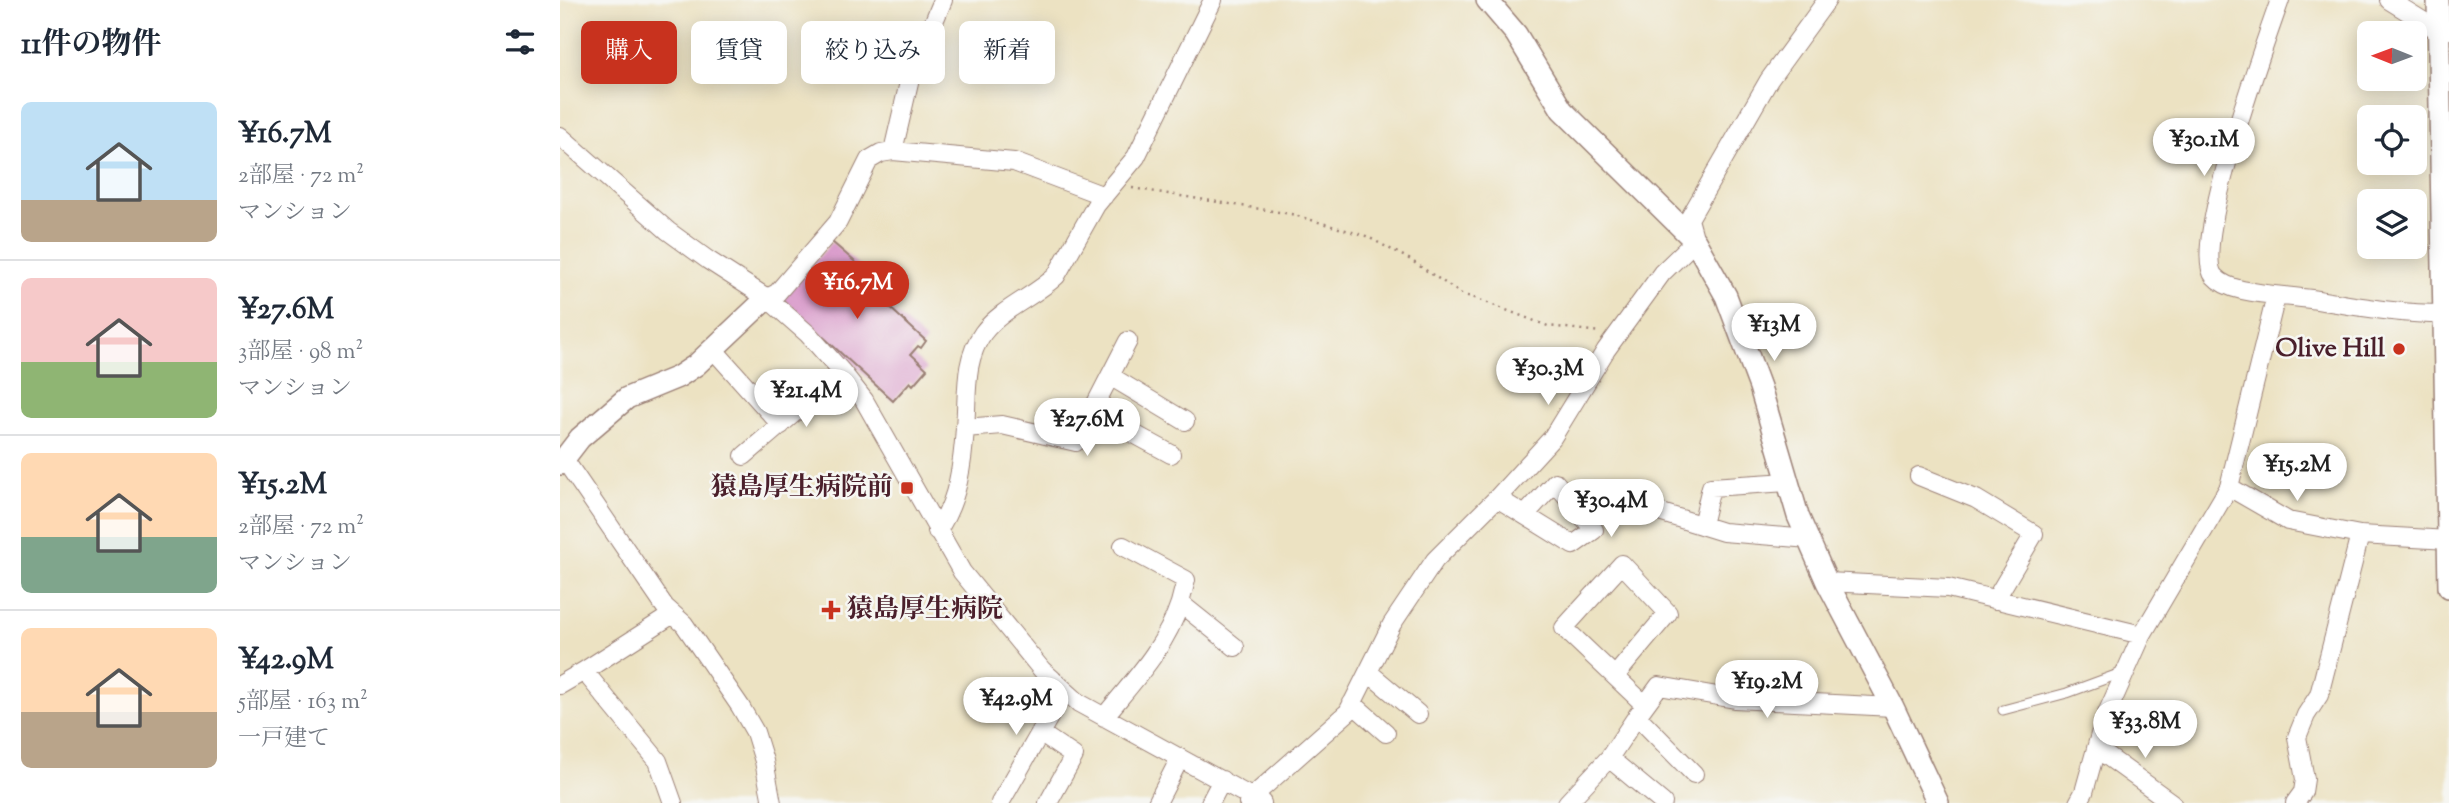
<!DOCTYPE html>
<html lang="ja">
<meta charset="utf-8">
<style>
:root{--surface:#fff;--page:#f2f2f3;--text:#1f2937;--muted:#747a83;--line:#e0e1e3;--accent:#c8321e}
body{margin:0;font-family:"Sorts Mill Goudy","Noto Serif JP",serif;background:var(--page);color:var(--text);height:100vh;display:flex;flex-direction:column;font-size:26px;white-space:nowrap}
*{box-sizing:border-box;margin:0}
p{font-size:23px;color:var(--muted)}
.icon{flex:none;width:38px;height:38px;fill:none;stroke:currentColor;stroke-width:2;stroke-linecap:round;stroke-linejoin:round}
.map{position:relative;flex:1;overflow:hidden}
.panel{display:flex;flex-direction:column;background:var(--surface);width:560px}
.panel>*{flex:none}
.hud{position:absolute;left:21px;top:21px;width:665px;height:63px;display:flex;gap:14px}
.needle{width:46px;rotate:271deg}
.buttons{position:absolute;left:1797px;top:21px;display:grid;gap:14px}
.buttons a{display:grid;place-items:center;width:70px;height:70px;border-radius:10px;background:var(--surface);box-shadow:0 4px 18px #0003;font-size:35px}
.price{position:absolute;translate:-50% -60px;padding:0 16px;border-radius:24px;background:#fff;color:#222;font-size:23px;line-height:46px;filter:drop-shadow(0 2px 4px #0008)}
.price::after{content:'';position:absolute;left:50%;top:42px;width:21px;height:16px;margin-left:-10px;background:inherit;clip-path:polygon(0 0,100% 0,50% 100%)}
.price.on{background:var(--accent);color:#fff}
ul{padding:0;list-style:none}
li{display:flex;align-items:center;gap:21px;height:175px;padding:0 21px}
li+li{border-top:2px solid var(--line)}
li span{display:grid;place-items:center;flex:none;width:196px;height:140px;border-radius:10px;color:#555}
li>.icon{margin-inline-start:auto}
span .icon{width:84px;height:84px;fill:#fffc;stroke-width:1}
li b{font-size:30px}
h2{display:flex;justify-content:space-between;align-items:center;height:84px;padding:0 21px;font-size:30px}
.chip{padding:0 24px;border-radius:10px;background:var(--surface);box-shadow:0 4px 18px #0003;font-size:24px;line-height:63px}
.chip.on{background:var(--accent);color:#fff}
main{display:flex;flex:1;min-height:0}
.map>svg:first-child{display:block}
</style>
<main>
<section class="panel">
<h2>11件の物件<svg class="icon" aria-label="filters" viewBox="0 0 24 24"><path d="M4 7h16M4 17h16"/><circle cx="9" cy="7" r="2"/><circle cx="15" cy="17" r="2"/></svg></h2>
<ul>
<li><span style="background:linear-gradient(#bfe0f5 70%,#b9a48a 0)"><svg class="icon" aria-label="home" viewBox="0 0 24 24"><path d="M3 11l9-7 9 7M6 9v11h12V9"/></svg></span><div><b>¥16.7M</b><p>2部屋 · 72 m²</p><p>マンション</p></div></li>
<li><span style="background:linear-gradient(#f6c9c9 60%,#8fb573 0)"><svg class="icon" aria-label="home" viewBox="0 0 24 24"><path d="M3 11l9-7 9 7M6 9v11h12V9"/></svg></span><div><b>¥27.6M</b><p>3部屋 · 98 m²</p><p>マンション</p></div></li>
<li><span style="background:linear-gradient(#ffd9b3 60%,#7fa58c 0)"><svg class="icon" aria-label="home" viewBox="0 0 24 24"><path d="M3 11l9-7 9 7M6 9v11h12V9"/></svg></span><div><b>¥15.2M</b><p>2部屋 · 72 m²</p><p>マンション</p></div></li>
<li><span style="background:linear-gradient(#ffd9b3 60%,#b9a48a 0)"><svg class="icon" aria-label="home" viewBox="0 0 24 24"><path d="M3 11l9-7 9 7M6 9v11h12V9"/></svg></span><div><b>¥42.9M</b><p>5部屋 · 163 m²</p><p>一戸建て</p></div></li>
</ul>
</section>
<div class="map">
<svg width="1889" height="803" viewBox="0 0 1889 803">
<rect width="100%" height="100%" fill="#f6f6f2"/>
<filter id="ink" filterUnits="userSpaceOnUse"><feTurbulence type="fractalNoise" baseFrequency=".0143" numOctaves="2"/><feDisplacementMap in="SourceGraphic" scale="14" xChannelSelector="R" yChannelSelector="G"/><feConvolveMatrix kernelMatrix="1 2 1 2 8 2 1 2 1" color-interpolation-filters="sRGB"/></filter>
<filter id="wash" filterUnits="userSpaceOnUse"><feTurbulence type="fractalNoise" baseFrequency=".00686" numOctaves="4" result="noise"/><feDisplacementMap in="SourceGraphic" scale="28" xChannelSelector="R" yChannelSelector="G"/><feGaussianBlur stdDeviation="1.57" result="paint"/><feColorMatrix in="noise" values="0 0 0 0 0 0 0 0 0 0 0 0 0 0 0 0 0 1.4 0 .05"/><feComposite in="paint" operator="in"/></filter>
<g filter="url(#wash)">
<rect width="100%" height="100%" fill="#ece2c2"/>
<g id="blocks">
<!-- building -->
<path fill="#d896c9" d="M272 242 323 286 315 294 366 341 361 348 358 346 351 354 367 369 353 385 350 382 333 401 221 298Z"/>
</g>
</g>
<g filter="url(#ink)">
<use href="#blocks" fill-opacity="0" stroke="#9b8076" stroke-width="2"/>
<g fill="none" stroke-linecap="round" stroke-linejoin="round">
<!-- service casing -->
<g stroke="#9b8076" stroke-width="11">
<path id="service" d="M1443 710 1507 693 1564 672"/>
</g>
<!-- minor casing -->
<g stroke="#9b8076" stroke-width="20">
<path id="minor" d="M1720 0C1706 40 1630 248 1654 276 1661 284 1673 288 1682 290 1705 295 1728 296 1751 299 1796 306 1843 315 1889 314
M1829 0 1879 31 1889 30
M0 136 108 231 148 260 207 298 248 334 282 372 304 400 402 572 482 670 519 703 702 803
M333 151 454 162 544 196
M207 298 217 293 278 222 309 160 321 153 333 151 350 78 383 0
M153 349 221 425
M550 376 625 421
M532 411 611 454
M405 428 442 425 516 442 568 341
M184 456 282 372
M4 459 105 607 124 624 180 706 195 732 204 761 212 803
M1359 476 1416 499 1474 534 1435 600
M1669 487 1728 521 1800 535 1889 540
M937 498 1013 545 1034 530 995 482 965 515
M1102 513 1163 532 1249 539
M1142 525 1151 487 1228 482
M377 531C398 502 403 462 405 427 408 395 403 361 423 333 442 308 474 297 496 276L536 205 576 157 653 0
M563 546 626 580 620 603 675 647
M1267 582 1388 588 1582 635
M24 671 113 614
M808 672 858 714
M1055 676 1108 613 1062 564 1004 628 1085 705
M0 685 24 671 98 761 113 803
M792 703 826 733
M1077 716 1099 686 1175 699 1333 707
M544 717C573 681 605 649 620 603
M480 733 514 756 488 803
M1536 748 1612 803
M440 803 504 691
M597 803 620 758
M650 803 662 780
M688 803 692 797 788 712 832 624 875 560 937 498 992 438 1046 350 1102 273 1135 241 1129 219 1209 80 1267 0
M1007 803 1049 758
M1103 803 1049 758 1077 716 1134 774
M1518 803 1524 792 1544 720 1582 635 1669 487 1716 296
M1735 803 1743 792 1745 779 1737 737 1746 715 1759 695 1800 535"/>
</g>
<!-- tertiary casing -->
<g stroke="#9b8076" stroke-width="24">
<path id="tertiary" d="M927 0 956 34 1002 110 1135 241 1166 296 1200 387 1238 516 1267 582 1333 707 1378 803
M1878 0 1889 587
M0 464 20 438 67 398 118 377 136 365 207 298"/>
</g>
<!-- path -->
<path stroke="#9b8076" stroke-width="2.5" stroke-dasharray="2 5" stroke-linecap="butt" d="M572 188 731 214 806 236 849 259 903 295 912 297 988 326 1041 332"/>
<!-- service -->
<use href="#service" stroke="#fff" stroke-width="9"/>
<!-- minor -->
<use href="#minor" stroke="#fff" stroke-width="18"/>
<!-- tertiary -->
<use href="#tertiary" stroke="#fff" stroke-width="21"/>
</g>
</g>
<!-- markers -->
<g fill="#c8321e" stroke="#f6f6f2" stroke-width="2.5">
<circle cx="1839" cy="349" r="7"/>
<rect x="340" y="481" width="14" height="14" rx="3.5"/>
<path d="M267.5 599.5h7v7h7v7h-7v7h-7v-7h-7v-7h7z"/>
</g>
<g text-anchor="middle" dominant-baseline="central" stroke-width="5" stroke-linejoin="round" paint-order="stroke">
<!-- poi labels -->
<g font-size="26" font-weight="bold" fill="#4a1f2b" stroke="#f6f6f2" text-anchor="end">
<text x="1825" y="349">Olive Hill</text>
<text x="333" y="488">猿島厚生病院前</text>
<text x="287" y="610" text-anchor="start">猿島厚生病院</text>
</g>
</g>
</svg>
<div class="buttons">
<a><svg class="needle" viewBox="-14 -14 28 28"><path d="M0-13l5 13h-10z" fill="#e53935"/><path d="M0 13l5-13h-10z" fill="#747a83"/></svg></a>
<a><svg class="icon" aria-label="locate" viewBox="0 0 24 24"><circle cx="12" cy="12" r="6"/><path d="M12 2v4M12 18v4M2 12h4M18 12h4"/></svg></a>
<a><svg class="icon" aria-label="layers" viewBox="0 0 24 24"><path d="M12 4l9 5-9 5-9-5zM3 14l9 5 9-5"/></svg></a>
</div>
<b class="price" style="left:1644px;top:178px">¥30.1M</b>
<b class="price on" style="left:297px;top:321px">¥16.7M</b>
<b class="price" style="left:1214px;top:363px">¥13M</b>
<b class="price" style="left:988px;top:407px">¥30.3M</b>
<b class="price" style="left:246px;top:429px">¥21.4M</b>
<b class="price" style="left:527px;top:458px">¥27.6M</b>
<b class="price" style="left:1737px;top:503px">¥15.2M</b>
<b class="price" style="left:1051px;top:539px">¥30.4M</b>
<b class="price" style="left:1207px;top:720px">¥19.2M</b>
<b class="price" style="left:456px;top:737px">¥42.9M</b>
<b class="price" style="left:1585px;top:760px">¥33.8M</b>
<div class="hud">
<a class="chip on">購入</a>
<a class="chip">賃貸</a>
<a class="chip">絞り込み</a>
<a class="chip">新着</a>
</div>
</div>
</main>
